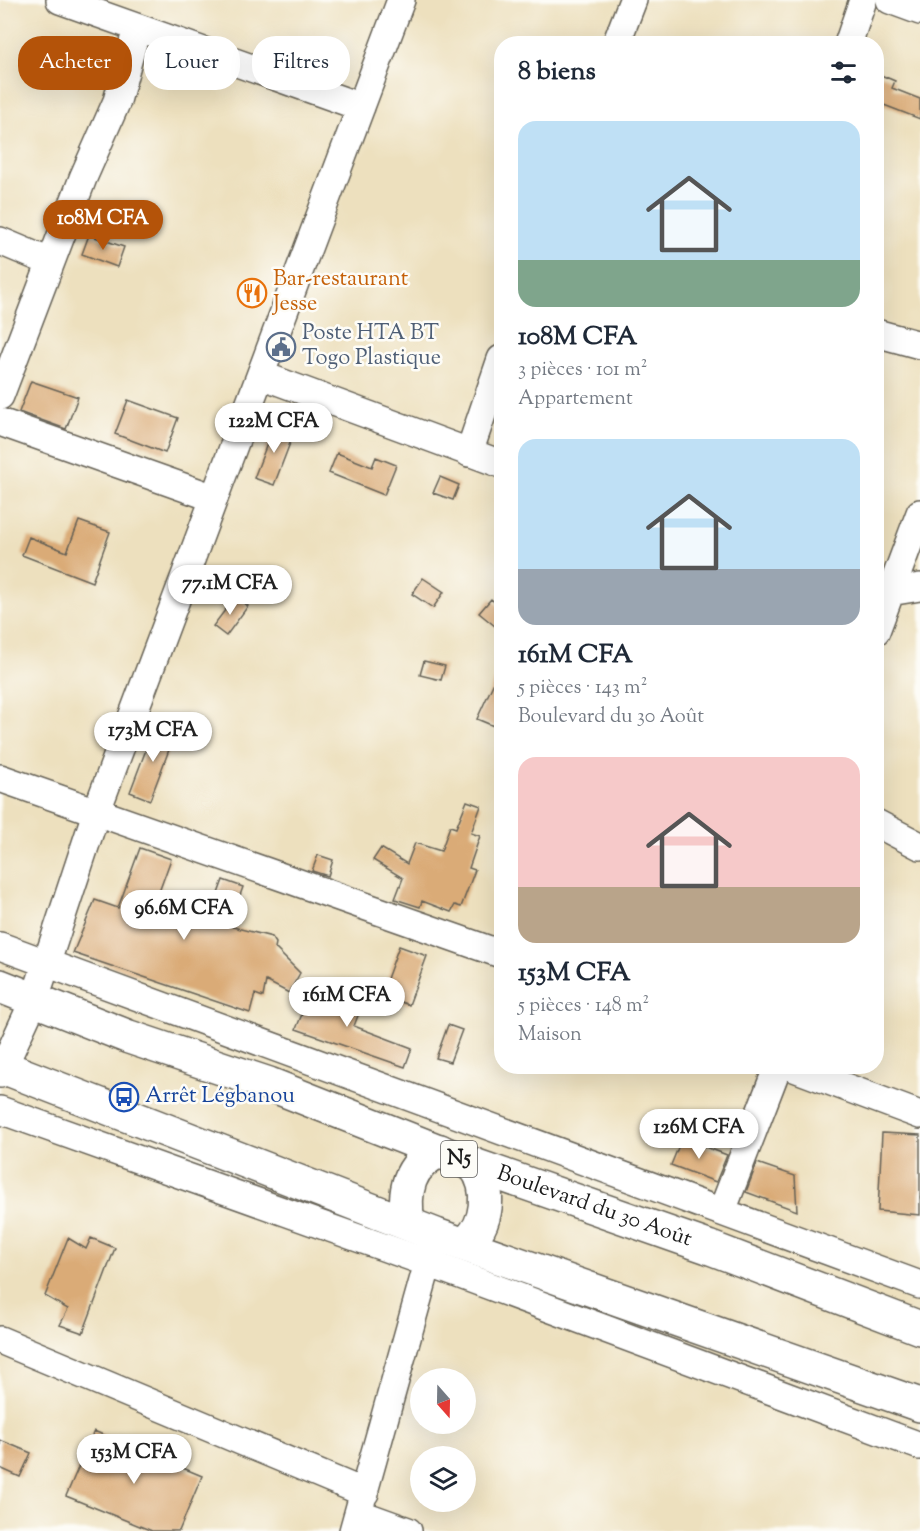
<!DOCTYPE html>
<html lang="fr">
<meta charset="utf-8">
<style>
:root{--surface:#fff;--page:#f6f6f7;--text:#1f2937;--muted:#747a83;--accent:#b45309}
body{margin:0;font-family:"Sorts Mill Goudy",serif;background:var(--page);color:var(--text);height:100vh;display:flex;flex-direction:column;font-size:22px;white-space:nowrap}
*{box-sizing:border-box;margin:0}
p{font-size:20px;color:var(--muted)}
.icon{flex:none;width:33px;height:33px;fill:none;stroke:currentColor;stroke-width:2;stroke-linecap:round;stroke-linejoin:round}
.map{position:relative;flex:1;overflow:hidden}
.side{position:absolute;left:494px;top:36px;width:390px;height:1038px;display:flex;flex-direction:column;background:var(--surface);border-radius:24px;box-shadow:0 6px 24px #0002}
.side>*{flex:none}
.top-card{position:absolute;left:18px;top:36px;width:386px;height:54px;display:flex;gap:12px}
.needle{width:39px;rotate:160deg}
.controls{position:absolute;left:410px;top:1368px;display:grid;gap:12px}
.controls a{display:grid;place-items:center;width:66px;height:66px;border-radius:50%;background:var(--surface);box-shadow:0 6px 24px #0002;font-size:30px}
.price{position:absolute;translate:-50% -51px;padding:0 14px;border-radius:21px;background:#fff;color:#222;font-size:20px;line-height:39px;filter:drop-shadow(0 2px 3px #0008)}
.price::after{content:'';position:absolute;left:50%;top:36px;width:18px;height:14px;margin-left:-9px;background:inherit;clip-path:polygon(0 0,100% 0,50% 100%)}
.price.active{background:var(--accent);color:#fff}
ul{padding:0;list-style:none}
li{display:grid;align-content:center;gap:12px;height:318px;padding:0 24px}
li span{display:grid;place-items:center;height:186px;border-radius:18px;color:#555}
li>.icon{margin-inline-start:auto}
span .icon{width:108px;height:108px;fill:#fffc;stroke-width:1}
li b{font-size:26px}
h2{display:flex;justify-content:space-between;align-items:center;height:72px;padding:0 24px;font-size:26px}
.chip{padding:0 21px;border-radius:24px;background:var(--surface);box-shadow:0 6px 24px #0002;font-size:21px;line-height:54px}
.chip.active{background:var(--accent);color:#fff}
.map>svg:first-child{display:block}
</style>
<div class="map">
<svg width="920" height="1531" viewBox="0 0 920 1531">
<rect width="100%" height="100%" fill="#fdfcf7"/>
<filter id="ink" filterUnits="userSpaceOnUse"><feTurbulence type="fractalNoise" baseFrequency=".0167" numOctaves="2"/><feDisplacementMap in="SourceGraphic" scale="12" xChannelSelector="R" yChannelSelector="G"/><feConvolveMatrix kernelMatrix="1 2 1 2 8 2 1 2 1" color-interpolation-filters="sRGB"/></filter>
<filter id="wash" filterUnits="userSpaceOnUse"><feTurbulence type="fractalNoise" baseFrequency=".008" numOctaves="4" result="noise"/><feDisplacementMap in="SourceGraphic" scale="24" xChannelSelector="R" yChannelSelector="G"/><feGaussianBlur stdDeviation="1.35" result="paint"/><feColorMatrix in="noise" values="0 0 0 0 0 0 0 0 0 0 0 0 0 0 0 0 0 1.4 0 .05"/><feComposite in="paint" operator="in"/></filter>
<g filter="url(#wash)">
<rect width="100%" height="100%" fill="#ede0be"/>
<g id="blocks">
<!-- building -->
<path fill="#daab77" d="M876 73 895 81 892 88 920 99V119L884 105 876 124Z
M89 235 124 247 117 267 82 254Z
M31 381 78 397 66 429 19 412Z
M128 400 178 418 165 453 115 434Z
M275 423 295 430 274 485 254 478Z
M337 453 372 467 376 457 396 465 384 495 329 473Z
M440 477 459 485 453 500 433 493Z
M79 521 110 532 92 582 22 555 29 537 67 552Z
M423 578 444 592 433 608 412 594Z
M235 597 248 606 226 636 213 626Z
M491 599 501 608V631L479 613Z
M424 661 445 666 441 680 420 675Z
M501 667V729L477 719Z
M155 726 175 734 150 800 130 792Z
M467 801 481 806 471 833 480 836 469 868 475 870 461 907 455 905 451 912 422 901 420 907 395 899 403 878 373 860 381 848 407 864 415 843 441 851 450 826 456 828Z
M140 848 171 859 159 892 212 910 223 880 243 887 229 926 272 937 276 943 275 948 300 973 289 993 266 981 263 997 255 994 250 1013 73 953 95 900 118 908Z
M318 855 333 860 328 876 312 871Z
M399 946 427 956 409 1005 381 995Z
M313 987 362 1005 354 1026 412 1048 405 1067 296 1029Z
M448 1025 462 1030 450 1062 436 1058Z
M882 1133 920 1135V1215L878 1211Z
M682 1138 727 1155 716 1182 671 1165Z
M757 1163 795 1176 797 1211 746 1192Z
M68 1238 86 1249 91 1238 115 1248 83 1333 60 1325 68 1309 45 1296Z
M94 1431 202 1476 179 1531H152L66 1496Z
M0 1440 31 1453 20 1477 0 1468Z"/>
</g>
</g>
<g filter="url(#ink)">
<use href="#blocks" fill-opacity="0" stroke="#656155" stroke-width="1.5"/>
<g fill="none" stroke-linecap="round" stroke-linejoin="round">
<!-- minor casing -->
<g stroke="#656155" stroke-width="30">
<path id="minor" d="M60 0 361 107
M890 0 920 11
M616 44 633 0
M848 44 863 0
M0 241 50 262
M876 333 920 345
M261 375 501 464
M0 396 83 178 117 101 137 28
M0 422 214 498
M469 453 501 359
M877 594 920 587
M876 631 920 513
M0 778 501 954
M876 823 920 846
M0 946 920 1285
M789 1066 920 1115
M0 1074 35 998 96 813 401 0
M0 1110 428 1263 920 1446
M722 1211 778 1066
M0 1340 365 1493
M358 1513 408 1531
M353 1531 433 1245"/>
</g>
<!-- highway casing -->
<g stroke="#656155" stroke-width="36">
<g id="highway">
<path id="s1" d="M0 986 129 1037 269 1084 474 1165 708 1247 920 1328"/>
<path d="M0 1066 436 1235 920 1405"/>
<path d="M408 1223C403 1191 408 1164 440 1151"/>
<path d="M465 1243C489 1227 492 1187 474 1165"/>
</g>
</g>
<!-- minor -->
<use href="#minor" stroke="#fff" stroke-width="27"/>
<!-- highway -->
<use href="#highway" stroke="#fff" stroke-width="33"/>
</g>
</g>
<!-- icons -->
<defs>
<g id="restaurant-ring" transform="scale(1.5)"><circle r="9.5" fill="#fdfcf7" stroke="#e8710a" stroke-width="1.5"/><path d="M-5-6h1v4h1v-4h1v4h1v-4h1v5L-1.5 .5V6h-2V.5L-5-1ZM5-6V6H3V1.5H1.5Q1.5-4 5-6Z" fill="#e8710a"/></g>
<g id="civic-ring" transform="scale(1.5)"><circle r="9.5" fill="#fdfcf7" stroke="#5c6f8a" stroke-width="1.5"/><path d="M-.6-6.5H3V-4.5H.6V-3L4-1V1h2V6H-6V1h2V-1L-.6-3ZM-1.2 2.5V6h2.4V2.5Z" fill="#5c6f8a"/></g>
<g id="bus-ring" transform="scale(1.5)"><circle r="9.5" fill="#fdfcf7" stroke="#1a4fb4" stroke-width="1.5"/><path d="M-5-6H5V4H4V6H2V4H-2V6H-4V4H-5ZM-3.5-4V0h7V-4ZM-3.5 1.2v1.5H-2V1.2ZM2 1.2v1.5H3.5V1.2Z" fill="#1a4fb4"/></g>
</defs>
<g fill-rule="evenodd">
<use href="#restaurant-ring" x="252" y="293"/>
<use href="#civic-ring" x="281" y="347"/>
<use href="#bus-ring" x="124" y="1097"/>
</g>
<g text-anchor="middle" dominant-baseline="central" stroke-width="5" stroke-linejoin="round" paint-order="stroke">
<!-- shield labels -->
<rect fill="#fdfcf7" stroke="#605f5e" stroke-width="1.5" x="441" y="1141" width="36" height="36" rx="4.5"/>
<g font-size="21" font-weight="bold" fill="#1c1c1c">
<text x="459" y="1159">N5</text>
</g>
<!-- food labels -->
<g font-size="22" fill="#c56008" stroke="#fdfcf7" text-anchor="start">
<text x="273" y="280">Bar-restaurant<tspan x="273" dy="25">Jesse</tspan></text>
</g>
<!-- service labels -->
<g font-size="22" fill="#4e5e75" stroke="#fdfcf7" text-anchor="start">
<text x="302" y="334">Poste HTA BT<tspan x="302" dy="25">Togo Plastique</tspan></text>
</g>
<!-- transit labels -->
<g font-size="22" fill="#164399" stroke="#fdfcf7" text-anchor="start">
<text x="145" y="1097">Arrêt Légbanou</text>
</g>
<!-- street labels -->
<g font-size="22" fill="#1c1c1c" stroke="#fdfcf7">
<text stroke="none"><textPath href="#s1" startOffset="634">Boulevard du 30 Août</textPath></text>
</g>
</g>
</svg>
<div class="controls">
<a><svg class="needle" viewBox="-14 -14 28 28"><path d="M0-13l5 13h-10z" fill="#e53935"/><path d="M0 13l5-13h-10z" fill="#747a83"/></svg></a>
<a><svg class="icon" aria-label="layers" viewBox="0 0 24 24"><path d="M12 4l9 5-9 5-9-5zM3 14l9 5 9-5"/></svg></a>
</div>
<b class="price active" style="left:103px;top:251px">108M CFA</b>
<b class="price" style="left:274px;top:454px">122M CFA</b>
<b class="price" style="left:230px;top:616px">77.1M CFA</b>
<b class="price" style="left:153px;top:763px">173M CFA</b>
<b class="price" style="left:184px;top:941px">96.6M CFA</b>
<b class="price" style="left:347px;top:1028px">161M CFA</b>
<b class="price" style="left:699px;top:1160px">126M CFA</b>
<b class="price" style="left:134px;top:1485px">153M CFA</b>
<div class="top-card">
<a class="chip active">Acheter</a>
<a class="chip">Louer</a>
<a class="chip">Filtres</a>
</div>
<section class="side">
<h2>8 biens<svg class="icon" aria-label="filters" viewBox="0 0 24 24"><path d="M4 7h16M4 17h16"/><circle cx="9" cy="7" r="2"/><circle cx="15" cy="17" r="2"/></svg></h2>
<ul>
<li><span style="background:linear-gradient(#bfe0f5 75%,#7fa58c 0)"><svg class="icon" aria-label="home" viewBox="0 0 24 24"><path d="M3 11l9-7 9 7M6 9v11h12V9"/></svg></span><div><b>108M CFA</b><p>3 pièces · 101 m²</p><p>Appartement</p></div></li>
<li><span style="background:linear-gradient(#bfe0f5 70%,#9aa5b1 0)"><svg class="icon" aria-label="home" viewBox="0 0 24 24"><path d="M3 11l9-7 9 7M6 9v11h12V9"/></svg></span><div><b>161M CFA</b><p>5 pièces · 143 m²</p><p>Boulevard du 30 Août</p></div></li>
<li><span style="background:linear-gradient(#f6c9c9 70%,#b9a48a 0)"><svg class="icon" aria-label="home" viewBox="0 0 24 24"><path d="M3 11l9-7 9 7M6 9v11h12V9"/></svg></span><div><b>153M CFA</b><p>5 pièces · 148 m²</p><p>Maison</p></div></li>
</ul>
</section>
</div>
